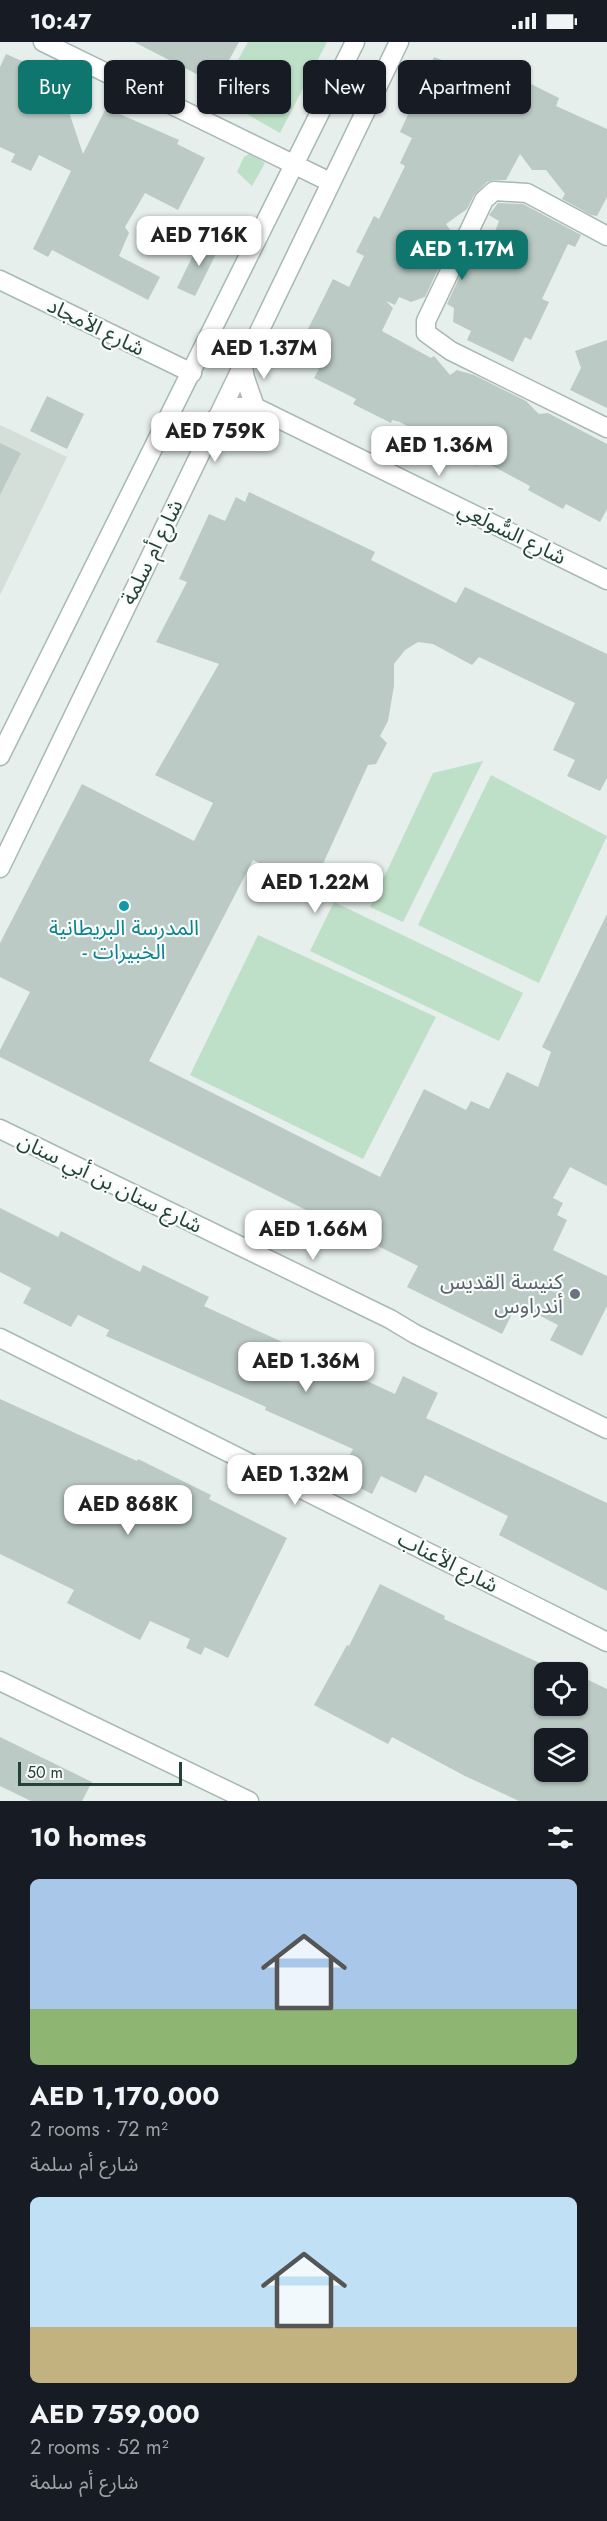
<!DOCTYPE html>
<meta charset="utf-8">
<style>
:root{--surface:#171b24;--page:#20242c;--text:#f1f3f6;--muted:#9ea1a6;--accent:#0f766e}
body{margin:0;font-family:Jost,"Noto Sans Arabic",sans-serif;background:var(--page);color:var(--text);height:100vh;display:flex;flex-direction:column;font-size:22px;white-space:nowrap}
*{box-sizing:border-box;margin:0}
p{font-size:20px;color:var(--muted)}
.icon{flex:none;width:33px;height:33px;fill:none;stroke:currentColor;stroke-width:2;stroke-linecap:round;stroke-linejoin:round}
.map{position:relative;height:1759px;overflow:hidden}
.sheet{display:flex;flex-direction:column;background:var(--surface);flex:1}
.sheet>*{flex:none}
.guide{position:absolute;left:18px;top:18px;width:572px;height:54px;display:flex;gap:12px}
.fabs{position:absolute;left:534px;top:1620px;display:grid;gap:12px}
.fabs a{display:grid;place-items:center;width:54px;height:54px;border-radius:9px;background:var(--surface);box-shadow:0 2px 4px #0004;font-size:30px}
.scale{position:absolute;left:18px;bottom:15px;width:164px;box-sizing:border-box;padding-left:6px;border:3px solid #24423a;border-top:0;font-size:16px;line-height:21px;white-space:nowrap;color:#24423a;-webkit-text-stroke:4px #f7fbf9;paint-order:stroke}
.price{position:absolute;translate:-50% -51px;padding:0 14px;border-radius:12px;background:#fff;color:#222;font-size:20px;line-height:39px;filter:drop-shadow(0 2px 3px #0008)}
.price::after{content:'';position:absolute;left:50%;top:36px;width:18px;height:14px;margin-left:-9px;background:inherit;clip-path:polygon(0 0,100% 0,50% 100%)}
.price.active{background:var(--accent);color:#fff}
ul{padding:0;list-style:none}
li{display:grid;align-content:center;gap:12px;height:318px;padding:0 30px}
li span{display:grid;place-items:center;height:186px;border-radius:9px;color:#555}
li>.icon{margin-inline-start:auto}
span .icon{width:108px;height:108px;fill:#fffc;stroke-width:1}
li b{font-size:26px}
h2{display:flex;justify-content:space-between;align-items:center;height:72px;padding:0 30px;font-size:26px}
.pill{padding:0 21px;border-radius:9px;background:var(--surface);box-shadow:0 2px 4px #0004;font-size:21px;line-height:54px}
.pill.active{background:var(--accent);color:#fff}
.status{display:flex;justify-content:space-between;align-items:center;height:42px;padding:0 30px;background:var(--surface);direction:ltr}
.status svg{height:16px;fill:currentColor}
.map>svg:first-child{display:block}
</style>
<div class="status"><b>10:47</b><svg viewBox="0 0 49 12"><path d="M0 12V9h3v3zM5 12V6h3v6zM10 12V3h3v9zM15 12V0h3v12zM26 1h20v11H26zM47 4h2v5h-2z"/></svg></div>
<div class="map">
<svg width="607" height="1759" viewBox="0 0 607 1759">
<rect width="100%" height="100%" fill="#e6efeb"/>
<!-- built -->
<path fill="#d4dfda" d="M0 383 67 415 0 553Z"/>
<!-- green -->
<path fill="#bfe0c8" d="M248 0H327L280 91 217 55Z
M251 111 265 121 252 144 237 130 244 115Z
M483 719 403 880 370 865 433 731Z
M491 733 607 794 539 941 418 883Z
M334 860 523 951 499 999 310 909Z
M258 893 436 975 363 1117 190 1033Z"/>
<!-- building -->
<path fill="#bbcac4" fill-rule="evenodd" d="M134 0H239L216 42Z
M6 12 31 23 24 38 60 54 56 65 69 70 83 112 106 66 179 98 177 102 205 116 178 168 145 151 125 185 129 191 119 214 160 235 148 258 52 208 48 215 33 207 71 129 39 113 31 129 11 120 15 112 0 105V25Z
M434 15 465 27 470 20 511 41 515 34 559 56 556 64 607 87V155L597 174 591 173 562 157 565 152 546 128H532L520 112 506 138H494L487 140 474 153 467 167 446 182 451 189 446 210 425 255 411 260 399 255 395 263 386 259 393 266 382 289 431 316 434 314 450 333 457 328 474 333 526 359 539 372 548 371 607 402V467L600 480 566 462 563 467 528 448 530 444 487 421 480 418 477 424 440 405 441 402 400 380 392 378 391 381 353 362 356 357 314 336 319 327 294 315 333 237 349 245 364 214 356 210 374 174 379 177 405 124 400 121 412 96 400 90Z
M498 161 523 162 581 193 575 205 568 202 542 257 549 260 531 298 525 295 513 320 467 298 471 289 453 280 454 266 447 262 466 221 474 225 496 196 494 192 499 179 489 173Z
M202 195 220 204 195 254 177 246Z
M607 298V366L570 348 581 326 575 309Z
M47 354 84 372 67 407 30 389Z
M0 401 21 411 0 453Z
M249 450 375 510 371 518 456 561 465 545 607 612V736L600 749 567 734 575 718 553 708 575 661 479 615 472 623 433 602 418 600 405 608 394 622V644L388 679 380 694 387 701 376 722 368 723 311 848 253 818 149 1019 380 1135 424 1047 466 1068 471 1059 489 1067 507 1030 538 1045 551 1010 542 1005 607 872V1144L570 1125 553 1156 563 1161 557 1173 567 1178 553 1208 607 1234V1264L582 1314 550 1298 558 1283 517 1262 502 1292 407 1245 418 1224 0 1015V1008L30 950 0 935V901L82 742 194 799 213 761 155 733 219 622 156 600 187 540 179 537 209 472 225 479 236 455 245 460Z
M0 1166 58 1195 61 1189 140 1230 143 1223 209 1255 204 1264 395 1352 403 1334 438 1351 426 1376 607 1461V1549L499 1493 508 1474 425 1433 416 1451 381 1434 372 1452 338 1435 353 1407 265 1368 266 1365 106 1294 109 1288 78 1273 71 1285 23 1261 31 1246 0 1230Z
M0 1357 137 1419 138 1417 211 1453 209 1457 287 1496 228 1616 205 1605 201 1613 186 1606 190 1597 150 1579 140 1598 67 1561 74 1548 0 1512Z
M380 1542 445 1574 444 1577 544 1623V1664H578V1633L607 1647V1759H519L465 1734 392 1695 388 1702 314 1663 347 1603 349 1604ZM544 1696H578V1730H544Z
M0 1695 92 1740 82 1759H31L0 1744Z"/>
<g fill="none" stroke-linecap="round" stroke-linejoin="round">
<!-- street casing -->
<g stroke="#a8b8b2" stroke-width="21">
<path id="street" d="M43 0 330 140
M607 194 527 151 494 149 484 158 426 279V291L451 309 607 386
M0 238 192 331
M242 320 245 336 255 365
M215 377 238 365H255L607 538
M0 714 355 0
M0 826 399 0
M0 1087 390 1277 415 1292 607 1387
M0 1296 607 1600
M0 1639 249 1759"/>
</g>
<!-- street -->
<use href="#street" stroke="#fff" stroke-width="18"/>
</g>
<!-- markers -->
<circle fill="#0f9aa8" stroke="#f7fbf9" stroke-width="2" cx="124" cy="864" r="6"/>
<circle fill="#6b7280" stroke="#f7fbf9" stroke-width="2" cx="575" cy="1252" r="6"/>
<g text-anchor="middle" dominant-baseline="central" stroke-width="4.5" stroke-linejoin="round" paint-order="stroke">
<!-- street labels -->
<g font-size="21" fill="#24423a" stroke="#f7fbf9">
<text transform="translate(96 285) rotate(26)">شارع الأمجاد</text>
<text transform="translate(512 491) rotate(26)">شارع السُّولَعِي</text>
<text transform="translate(152 510) rotate(-64)">شارع أم سلمة</text>
<text transform="translate(110 1141) rotate(26)">شارع سنان بن أبي سنان</text>
<text transform="translate(448 1520) rotate(27)">شارع الأعناب</text>
</g>
<!-- culture labels -->
<g font-size="21" fill="#0d838f" stroke="#f7fbf9">
<text x="124" y="886">المدرسة البريطانية<tspan x="124" dy="24">- الخبيرات</tspan></text>
</g>
<!-- worship labels -->
<g font-size="21" fill="#5b616d" stroke="#f7fbf9" text-anchor="end">
<text x="563" y="1240">كنيسة القديس<tspan x="563" dy="24">أندراوس</tspan></text>
</g>
</g>
</svg>
<div class="fabs">
<a><svg class="icon" aria-label="locate" viewBox="0 0 24 24"><circle cx="12" cy="12" r="6"/><path d="M12 2v4M12 18v4M2 12h4M18 12h4"/></svg></a>
<a><svg class="icon" aria-label="layers" viewBox="0 0 24 24"><path d="M12 4l9 5-9 5-9-5zM3 14l9 5 9-5"/></svg></a>
</div>
<div class="scale">50 m</div>
<b class="price" style="left:199px;top:225px">AED 716K</b>
<b class="price active" style="left:462px;top:239px">AED 1.17M</b>
<b class="price" style="left:264px;top:338px">AED 1.37M</b>
<b class="price" style="left:215px;top:421px">AED 759K</b>
<b class="price" style="left:439px;top:435px">AED 1.36M</b>
<b class="price" style="left:315px;top:872px">AED 1.22M</b>
<b class="price" style="left:313px;top:1219px">AED 1.66M</b>
<b class="price" style="left:306px;top:1351px">AED 1.36M</b>
<b class="price" style="left:295px;top:1464px">AED 1.32M</b>
<b class="price" style="left:128px;top:1494px">AED 868K</b>
<div class="guide">
<a class="pill active">Buy</a>
<a class="pill">Rent</a>
<a class="pill">Filters</a>
<a class="pill">New</a>
<a class="pill">Apartment</a>
</div>
</div>
<section class="sheet">
<h2>10 homes<svg class="icon" aria-label="filters" viewBox="0 0 24 24"><path d="M4 7h16M4 17h16"/><circle cx="9" cy="7" r="2"/><circle cx="15" cy="17" r="2"/></svg></h2>
<ul>
<li><span style="background:linear-gradient(#a9c7e8 70%,#8fb573 0)"><svg class="icon" aria-label="home" viewBox="0 0 24 24"><path d="M3 11l9-7 9 7M6 9v11h12V9"/></svg></span><div><b>AED 1,170,000</b><p>2 rooms · 72 m²</p><p>شارع أم سلمة</p></div></li>
<li><span style="background:linear-gradient(#bfe0f5 70%,#c2b280 0)"><svg class="icon" aria-label="home" viewBox="0 0 24 24"><path d="M3 11l9-7 9 7M6 9v11h12V9"/></svg></span><div><b>AED 759,000</b><p>2 rooms · 52 m²</p><p>شارع أم سلمة</p></div></li>
</ul>
</section>
